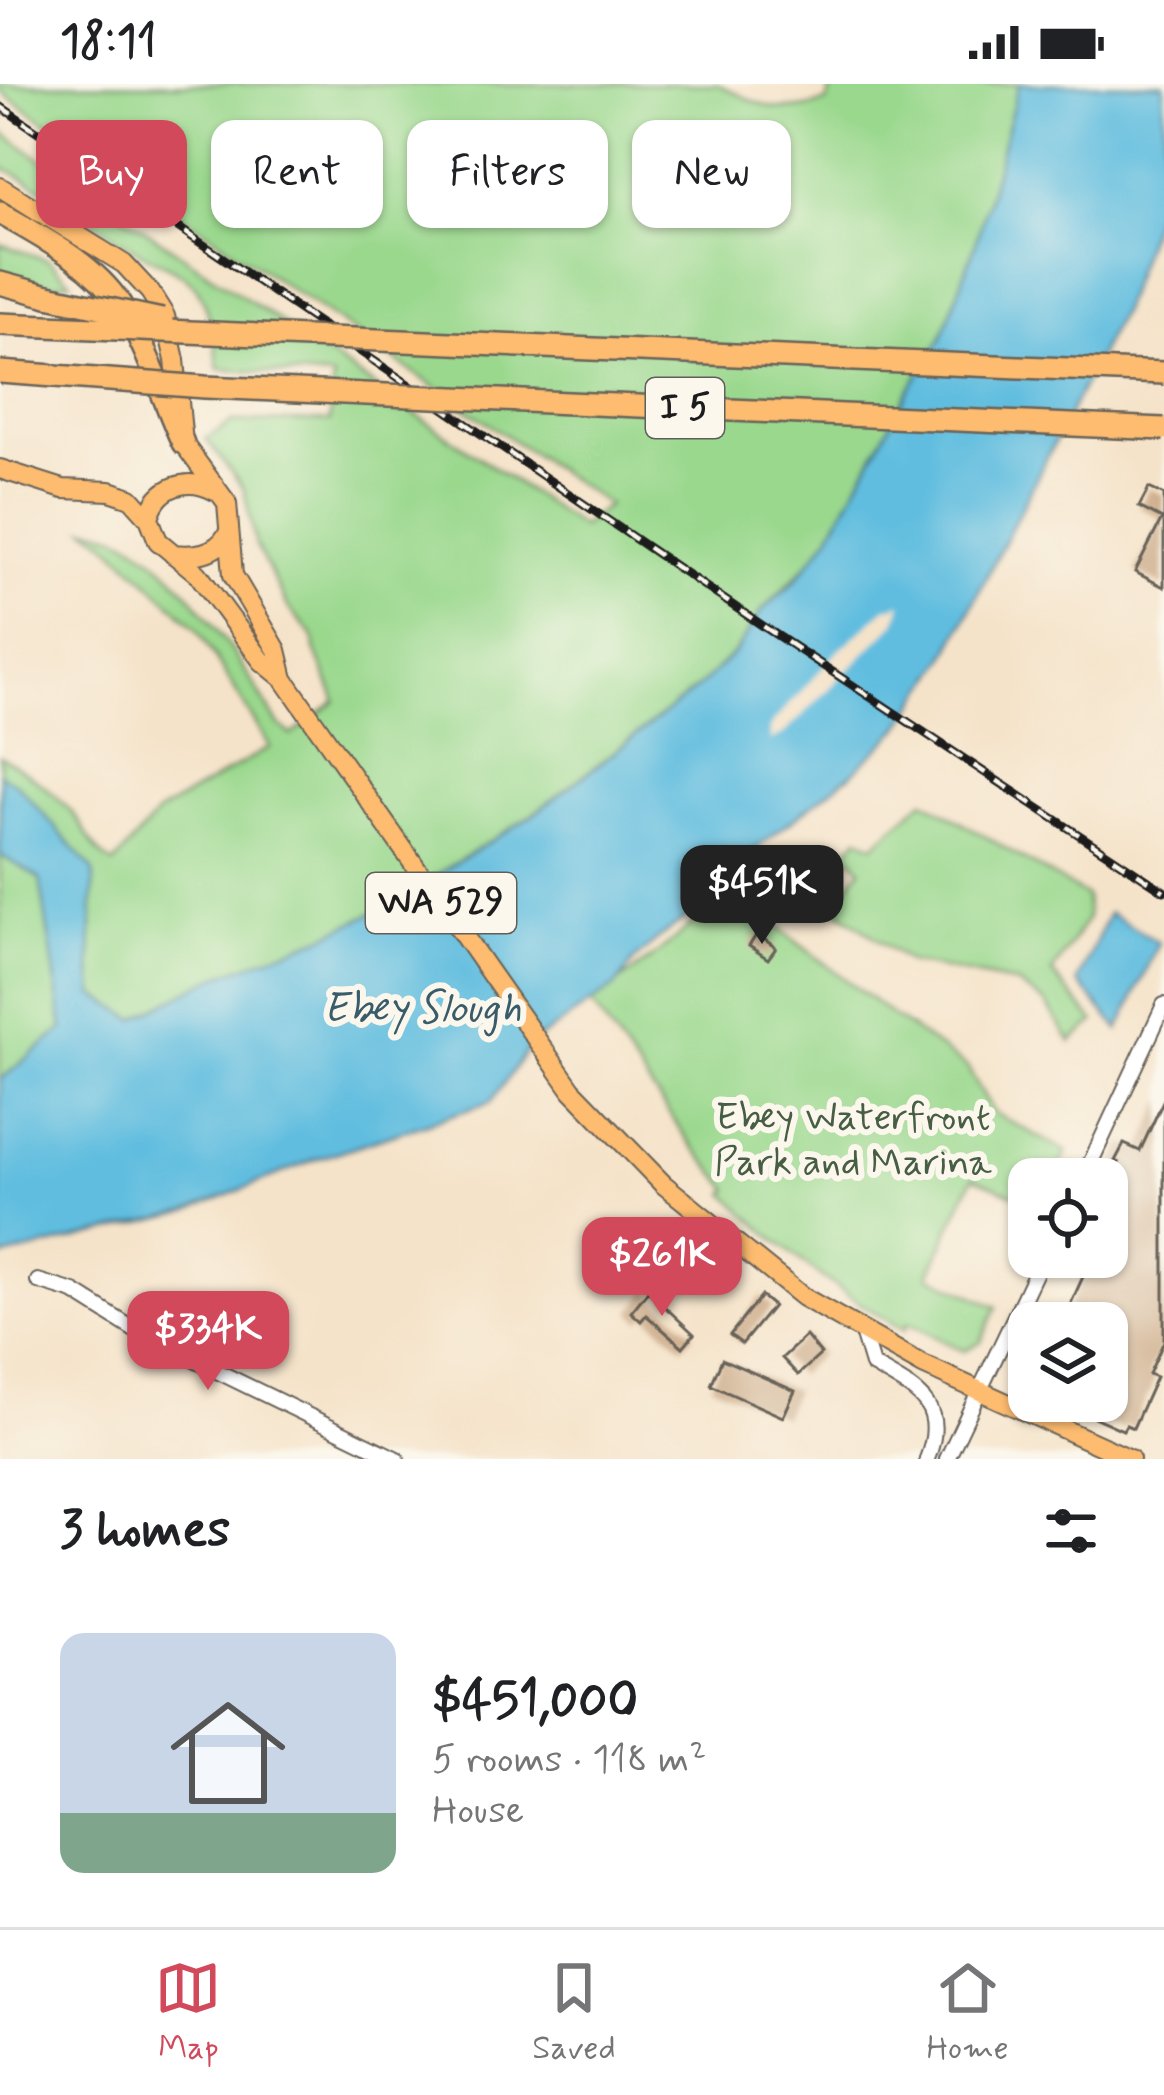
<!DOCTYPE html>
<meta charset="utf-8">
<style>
:root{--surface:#fff;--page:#f2f2f2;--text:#202124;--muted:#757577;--line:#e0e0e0;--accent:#d1495b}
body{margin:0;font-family:Mynerve,sans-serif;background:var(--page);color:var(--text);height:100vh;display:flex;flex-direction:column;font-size:45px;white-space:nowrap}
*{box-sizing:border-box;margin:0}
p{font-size:39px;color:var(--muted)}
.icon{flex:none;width:66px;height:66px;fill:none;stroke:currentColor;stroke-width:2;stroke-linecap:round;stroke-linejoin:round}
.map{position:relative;height:1375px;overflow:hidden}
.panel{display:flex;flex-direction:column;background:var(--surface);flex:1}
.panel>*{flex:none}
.guide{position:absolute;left:36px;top:36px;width:1092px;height:108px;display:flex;gap:24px}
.controls{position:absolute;left:1008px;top:1074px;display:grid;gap:24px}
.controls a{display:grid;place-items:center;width:120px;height:120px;border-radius:24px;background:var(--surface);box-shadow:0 3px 9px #0004;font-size:60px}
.price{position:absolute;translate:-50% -102px;padding:0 27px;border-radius:24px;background:var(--accent);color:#fff;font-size:39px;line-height:78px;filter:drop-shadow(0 3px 6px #0008)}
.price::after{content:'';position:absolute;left:50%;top:72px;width:36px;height:27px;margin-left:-18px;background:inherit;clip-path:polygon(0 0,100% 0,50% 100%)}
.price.current{background:#222;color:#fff}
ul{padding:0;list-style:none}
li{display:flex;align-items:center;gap:36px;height:300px;padding:0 60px}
li span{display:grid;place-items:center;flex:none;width:336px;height:240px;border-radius:24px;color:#555}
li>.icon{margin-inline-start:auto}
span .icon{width:144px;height:144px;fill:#fffc;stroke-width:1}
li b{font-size:51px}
h2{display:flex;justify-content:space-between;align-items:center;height:144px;padding:0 60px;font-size:51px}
.pill{padding:0 42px;border-radius:24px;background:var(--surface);box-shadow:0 3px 9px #0004;font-size:42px;line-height:108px}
.pill.current{background:var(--accent);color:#fff}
.status{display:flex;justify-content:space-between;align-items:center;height:84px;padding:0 60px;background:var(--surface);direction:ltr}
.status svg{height:33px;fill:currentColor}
.dock{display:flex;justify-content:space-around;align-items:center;height:168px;border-top:3px solid var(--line);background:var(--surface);font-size:33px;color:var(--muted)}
.dock a{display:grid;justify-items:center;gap:6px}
.dock .current{color:var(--accent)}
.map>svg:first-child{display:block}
</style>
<div class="status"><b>18:11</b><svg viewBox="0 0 49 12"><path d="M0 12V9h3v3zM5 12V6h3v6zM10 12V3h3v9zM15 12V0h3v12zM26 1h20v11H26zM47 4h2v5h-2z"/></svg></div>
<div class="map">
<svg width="1164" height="1375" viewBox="0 0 1164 1375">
<rect width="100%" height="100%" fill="#fbf7ec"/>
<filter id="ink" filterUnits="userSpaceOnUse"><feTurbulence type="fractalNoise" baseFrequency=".00833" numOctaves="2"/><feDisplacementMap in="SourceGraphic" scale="24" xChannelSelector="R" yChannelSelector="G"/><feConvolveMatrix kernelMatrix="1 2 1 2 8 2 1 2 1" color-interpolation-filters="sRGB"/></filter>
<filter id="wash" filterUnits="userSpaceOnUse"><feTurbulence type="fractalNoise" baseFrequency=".004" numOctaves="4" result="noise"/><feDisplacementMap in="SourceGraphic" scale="48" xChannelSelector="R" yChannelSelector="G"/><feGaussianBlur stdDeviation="2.7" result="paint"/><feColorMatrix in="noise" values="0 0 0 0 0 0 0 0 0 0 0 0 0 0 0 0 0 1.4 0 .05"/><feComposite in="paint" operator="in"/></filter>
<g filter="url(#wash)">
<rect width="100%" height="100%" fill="#f5e3c9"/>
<!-- green -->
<path fill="#9ad88d" stroke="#5b7a54" stroke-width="3" d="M0 0H717C763 21 776 34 827 18L832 0H1034L985 184 854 433 761 528 737 566 696 605 532 731 385 823 321 854 211 895 148 929 0 996V672C27 688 58 709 77 735 90 752 94 770 114 780L158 729 270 663 197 544 105 457 86 445C163 444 242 581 278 640L292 651 336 617 315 565 314 553 288 523 256 462 244 405 206 355 232 338 330 337 333 294 219 285C214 259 212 227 197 205 181 184 156 179 135 165 90 137 48 105 0 82V47L581 443 608 421 0 7Z
M0 160 48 176 71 197 49 202 0 188Z
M924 716 1086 812 1087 835 1052 889 1095 938 1071 958 1046 919 1017 900 908 878 832 822 861 785 846 767 859 753 874 761Z
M728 805 893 932 967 983 994 1029 1067 1068 1054 1095H1029V1117L973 1093 929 1191 997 1223 981 1257 964 1267 908 1239 904 1246C837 1208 780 1164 726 1110L730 1105 688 1056 590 918C640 885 687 849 728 805Z"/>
<!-- water -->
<path fill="#61bddf" stroke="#3e6c7e" stroke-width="3" d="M1019 0H1164V105L1122 225 943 579 898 646 850 691 735 781 718 811 659 854 633 878 615 903 532 959 491 1018 311 1077 187 1128 0 1174V996L63 945 40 795 0 771V690L17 700 94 787 91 877 94 910 135 935 211 895 320 854 385 823 533 731 696 605 737 566 761 528 795 497 829 453 907 309 941 255 975 161Z
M1109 829 1159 859 1119 946 1078 898Z"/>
<!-- pier -->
<path fill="#f5e3c9" d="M902 519 896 538 783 651 770 657V642L833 572 886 524Z"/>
<g id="blocks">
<!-- building -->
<path fill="#cead8b" d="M1149 404 1164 411V503L1135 488 1162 435 1139 423Z
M757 850 776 864 768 875 749 862Z
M1164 1015V1257L1149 1290 1156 1293 1133 1344 1126 1341 1123 1346 1058 1317H1107V1239H1062L1092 1173H1107V1103L1119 1079 1115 1077 1124 1060 1140 1067Z
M648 1207 694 1250 683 1263 646 1231 641 1237 631 1228Z
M761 1212 773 1222 742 1260 730 1251Z
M806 1252 821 1270 798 1291 782 1274Z
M722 1275 795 1307 783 1333 711 1301Z"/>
</g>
</g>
<g filter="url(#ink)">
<use href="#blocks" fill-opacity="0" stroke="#686259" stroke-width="3"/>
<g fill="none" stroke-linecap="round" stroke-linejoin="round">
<!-- minor casing -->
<g stroke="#686259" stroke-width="18">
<path id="minor" d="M1083 1095 1164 921
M38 1197 74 1208 141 1250 397 1375
M862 1248 872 1281C915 1306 949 1319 927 1375
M947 1375 1043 1173"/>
</g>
<!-- major casing -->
<g stroke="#686259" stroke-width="22">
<path id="major" d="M0 103 124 180 150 208 165 232 175 276 183 359 227 419 233 491 277 566 284 595
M0 385 63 405 110 407 131 414 149 434 158 457 198 490 262 577 284 595 572 1006 663 1100 803 1213 923 1281 1130 1375
M149 434C157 402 187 392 215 407
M173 470C194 472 215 471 227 451"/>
</g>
<!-- highway casing -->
<g stroke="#686259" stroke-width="26">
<path id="highway" d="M0 129C41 153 93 179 120 220 147 261 162 314 183 359
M0 199 48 212
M0 240 46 242"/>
</g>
<!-- minor -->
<use href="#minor" stroke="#fff" stroke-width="14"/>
<!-- major -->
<use href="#major" stroke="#fdbc6f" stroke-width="18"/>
<!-- highway -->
<use href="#highway" stroke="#fdbc6f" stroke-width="21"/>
<!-- rail casing -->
<g stroke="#1c1c1c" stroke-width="9">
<path id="rail" d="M0 22 766 544 1164 807"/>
</g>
<!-- rail -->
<use href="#rail" stroke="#fbf7ec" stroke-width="4.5" stroke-dasharray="14" stroke-linecap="butt"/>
<!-- highway-bridge casing -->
<g stroke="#686259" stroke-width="26" stroke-linecap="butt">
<path id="highway-bridge" d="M48 212 162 236
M46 242 1164 289
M0 288 205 303 1164 345"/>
</g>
<!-- highway-bridge -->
<use href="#highway-bridge" stroke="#fdbc6f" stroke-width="21"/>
</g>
</g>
<g text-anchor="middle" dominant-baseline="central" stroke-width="12" stroke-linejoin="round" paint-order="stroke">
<!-- shield labels -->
<g fill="#fbf7ec" stroke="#5f5e5a" stroke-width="3">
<rect x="646" y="294" width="78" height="60" rx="9"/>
<rect x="366" y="789" width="150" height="60" rx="9"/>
</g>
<g font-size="36" font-weight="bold" fill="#1c1c1c">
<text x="685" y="324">I 5</text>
<text x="441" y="819">WA 529</text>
</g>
<!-- park labels -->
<g font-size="39" fill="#485e44" stroke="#fbf7ec">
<text x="853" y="1034">Ebey Waterfront<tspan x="853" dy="45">Park and Marina</tspan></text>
</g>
<!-- water labels -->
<g font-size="42" font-style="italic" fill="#385c6a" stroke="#fbf7ec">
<text x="422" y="925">Ebey Slough</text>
</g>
</g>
</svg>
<div class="controls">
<a><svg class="icon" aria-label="locate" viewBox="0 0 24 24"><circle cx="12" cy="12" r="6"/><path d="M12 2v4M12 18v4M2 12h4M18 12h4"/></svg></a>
<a><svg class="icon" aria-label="layers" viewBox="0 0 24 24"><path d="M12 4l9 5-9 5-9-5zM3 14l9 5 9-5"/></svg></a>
</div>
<b class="price current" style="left:762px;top:863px">$451K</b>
<b class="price" style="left:662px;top:1235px">$261K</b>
<b class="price" style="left:208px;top:1309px">$334K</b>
<div class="guide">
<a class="pill current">Buy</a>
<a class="pill">Rent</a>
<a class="pill">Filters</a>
<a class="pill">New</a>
</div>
</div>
<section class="panel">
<h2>3 homes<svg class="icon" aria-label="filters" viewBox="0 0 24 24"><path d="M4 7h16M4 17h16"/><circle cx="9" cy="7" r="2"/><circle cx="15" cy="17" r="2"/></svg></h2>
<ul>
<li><span style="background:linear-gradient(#c9d6e8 75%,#7fa58c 0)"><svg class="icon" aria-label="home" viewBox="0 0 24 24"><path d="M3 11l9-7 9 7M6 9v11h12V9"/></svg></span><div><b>$451,000</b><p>5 rooms · 118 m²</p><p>House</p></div></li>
</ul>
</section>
<nav class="dock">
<a class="current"><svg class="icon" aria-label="map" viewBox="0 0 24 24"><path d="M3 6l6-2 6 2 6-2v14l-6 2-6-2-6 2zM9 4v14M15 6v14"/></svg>Map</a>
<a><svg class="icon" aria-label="saved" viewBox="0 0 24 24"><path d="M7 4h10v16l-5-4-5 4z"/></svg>Saved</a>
<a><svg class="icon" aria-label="home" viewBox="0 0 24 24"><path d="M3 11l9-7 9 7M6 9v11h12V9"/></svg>Home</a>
</nav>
